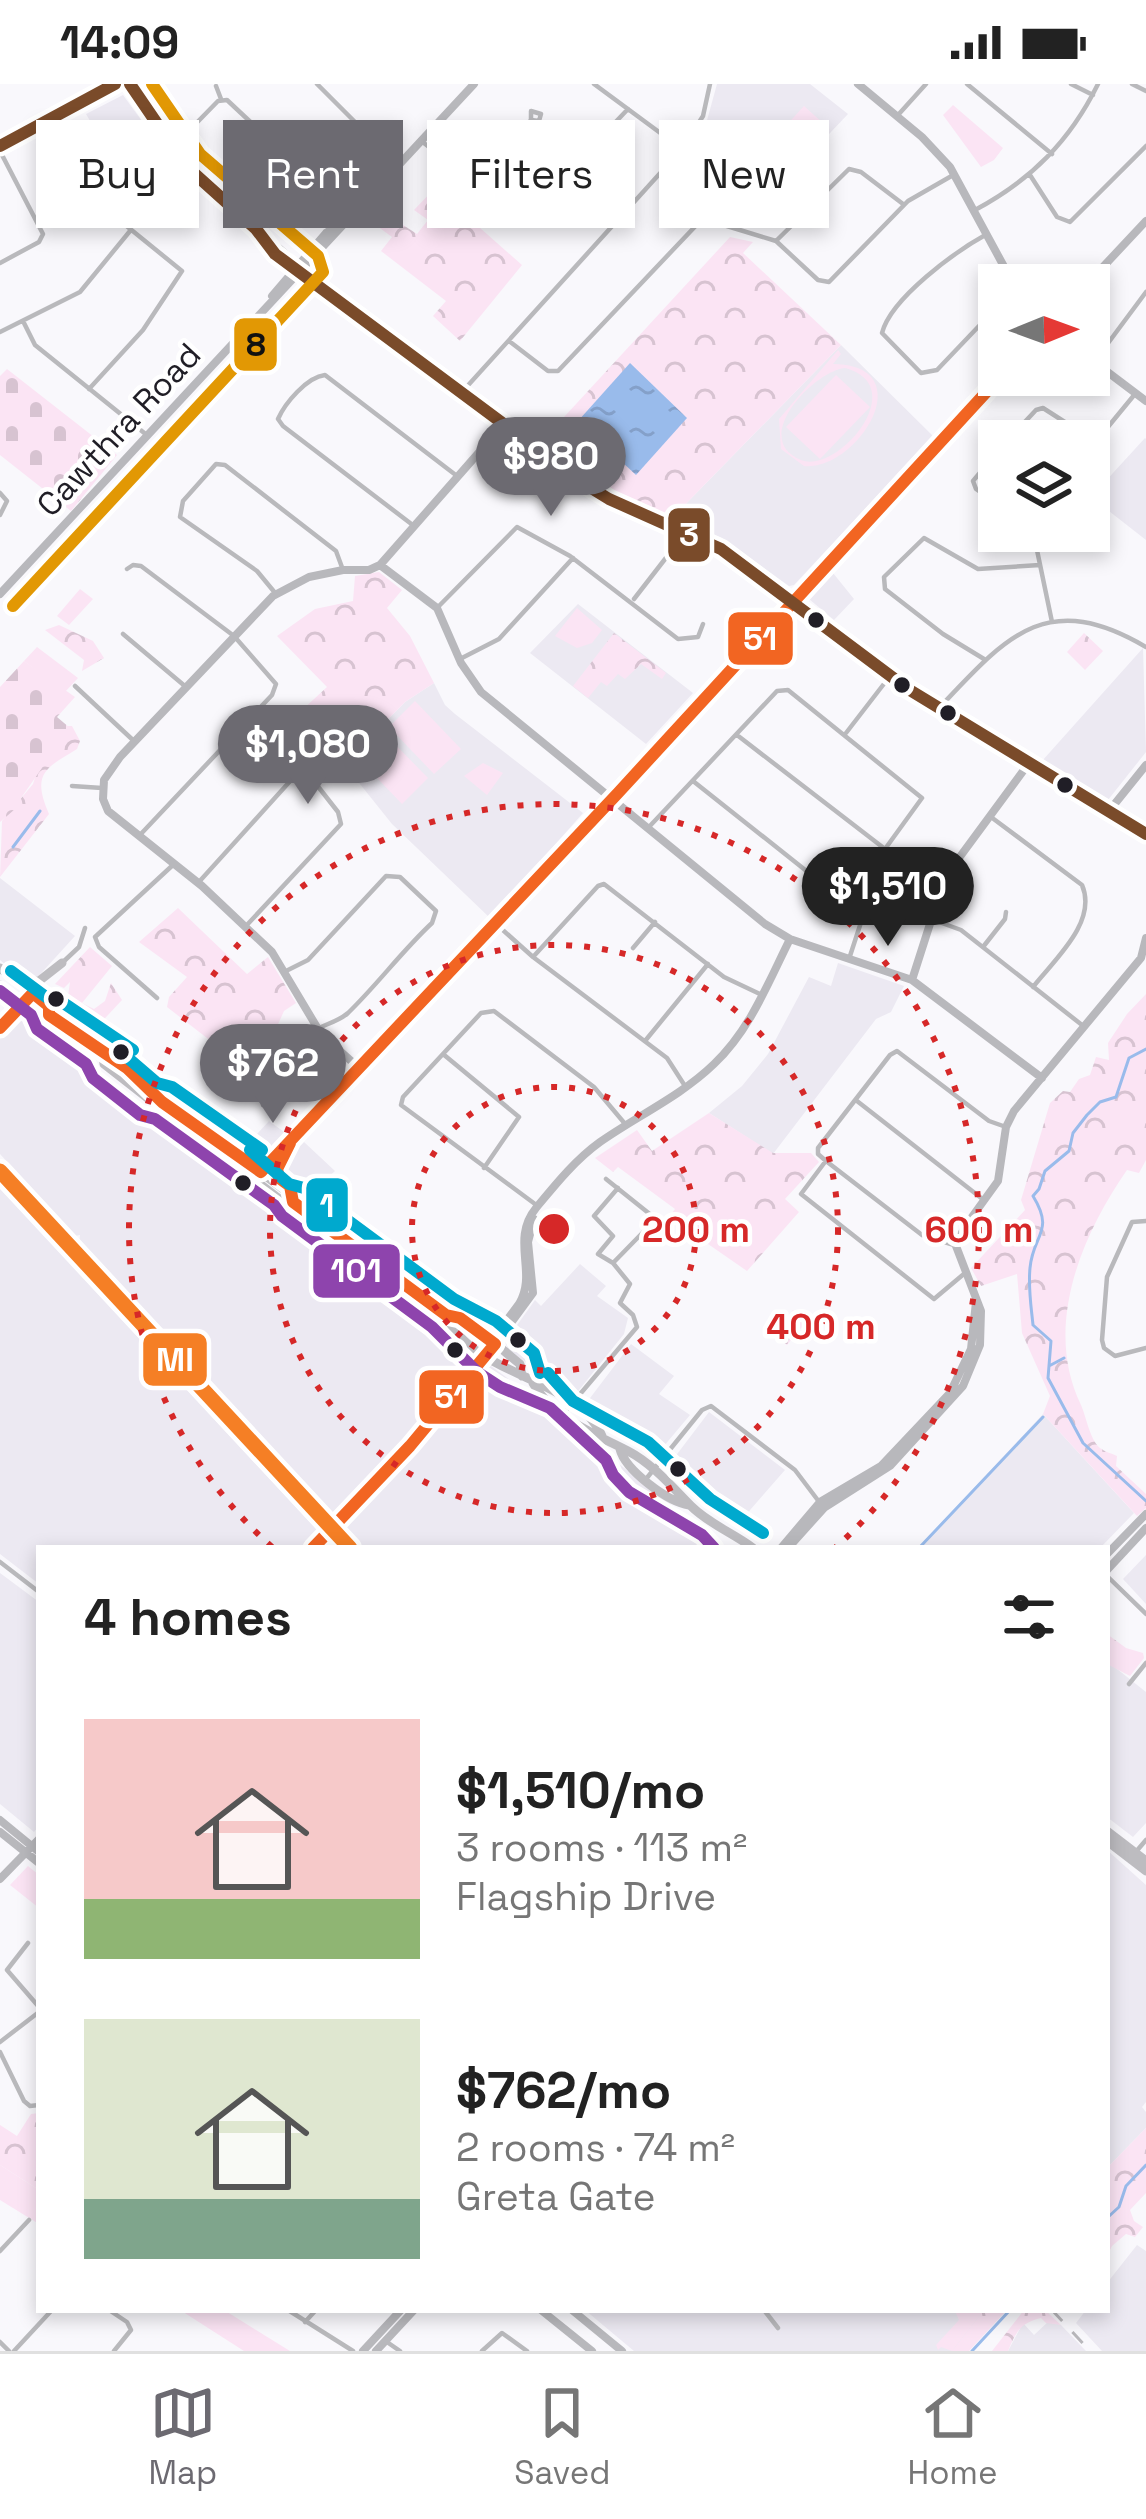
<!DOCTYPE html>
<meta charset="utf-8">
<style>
:root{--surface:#fff;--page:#f6f6f6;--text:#222;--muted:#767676;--line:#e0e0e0;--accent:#6c6a71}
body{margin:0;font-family:"Space Grotesk",sans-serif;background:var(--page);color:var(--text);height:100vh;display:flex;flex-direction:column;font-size:45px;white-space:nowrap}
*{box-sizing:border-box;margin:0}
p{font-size:39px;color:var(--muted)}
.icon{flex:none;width:66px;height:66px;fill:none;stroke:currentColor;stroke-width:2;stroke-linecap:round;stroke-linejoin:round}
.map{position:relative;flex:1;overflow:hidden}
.sheet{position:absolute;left:36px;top:1461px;width:1074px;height:768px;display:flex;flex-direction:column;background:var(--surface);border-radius:0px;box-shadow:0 6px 18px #0003}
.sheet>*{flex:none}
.guide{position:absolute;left:36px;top:36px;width:1074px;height:108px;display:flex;gap:24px}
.needle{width:78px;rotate:89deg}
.buttons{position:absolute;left:978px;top:180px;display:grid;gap:24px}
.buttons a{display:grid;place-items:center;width:132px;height:132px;border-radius:0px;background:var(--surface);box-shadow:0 6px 18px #0003;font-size:60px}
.price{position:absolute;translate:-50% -102px;padding:0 27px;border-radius:42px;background:var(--accent);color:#fff;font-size:39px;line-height:78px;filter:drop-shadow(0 3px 6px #0008)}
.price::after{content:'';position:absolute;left:50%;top:72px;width:36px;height:27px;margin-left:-18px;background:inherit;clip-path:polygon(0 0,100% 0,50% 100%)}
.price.selected{background:#222;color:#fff}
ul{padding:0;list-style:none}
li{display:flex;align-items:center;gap:36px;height:300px;padding:0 48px}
li span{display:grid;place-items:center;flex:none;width:336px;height:240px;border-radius:0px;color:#555}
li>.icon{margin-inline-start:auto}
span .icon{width:144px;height:144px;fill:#fffc;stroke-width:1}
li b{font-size:51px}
h2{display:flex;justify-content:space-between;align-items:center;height:144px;padding:0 48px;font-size:51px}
.pill{padding:0 42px;border-radius:0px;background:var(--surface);box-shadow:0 6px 18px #0003;font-size:42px;line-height:108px}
.pill.selected{background:var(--accent);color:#fff}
.status{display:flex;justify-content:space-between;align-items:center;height:84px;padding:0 60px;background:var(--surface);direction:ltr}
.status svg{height:33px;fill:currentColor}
.menu{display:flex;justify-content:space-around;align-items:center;height:168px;border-top:3px solid var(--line);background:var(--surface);font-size:33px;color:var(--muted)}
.menu a{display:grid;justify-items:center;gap:6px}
.menu .selected{color:var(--accent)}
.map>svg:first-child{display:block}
</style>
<div class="status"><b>14:09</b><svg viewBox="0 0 49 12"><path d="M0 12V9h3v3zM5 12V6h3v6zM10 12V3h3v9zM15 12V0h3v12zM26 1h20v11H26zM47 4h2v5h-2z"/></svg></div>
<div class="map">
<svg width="1146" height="2267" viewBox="0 0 1146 2267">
<defs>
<pattern id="forest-crowns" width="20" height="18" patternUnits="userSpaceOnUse" patternTransform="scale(3)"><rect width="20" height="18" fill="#fbe4f4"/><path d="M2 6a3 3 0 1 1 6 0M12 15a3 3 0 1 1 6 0" fill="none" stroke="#d7c3d1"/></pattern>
<pattern id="cemetery-stones" width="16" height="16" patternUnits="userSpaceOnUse" patternTransform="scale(3)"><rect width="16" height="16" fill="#fbe4f4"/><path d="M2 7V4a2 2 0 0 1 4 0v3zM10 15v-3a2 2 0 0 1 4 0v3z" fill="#d7c3d1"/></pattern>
<pattern id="water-ripples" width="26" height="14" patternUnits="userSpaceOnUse" patternTransform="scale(3)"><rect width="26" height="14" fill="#99bbeb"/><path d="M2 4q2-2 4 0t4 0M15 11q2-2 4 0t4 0" fill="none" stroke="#84a0c9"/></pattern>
</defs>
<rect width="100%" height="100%" fill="#f9f8fc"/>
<!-- built -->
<path fill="#ece9f2" d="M717 0H810L848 30 743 141 719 132 669 90 706 40Z
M123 11 180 89 132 109 86 30Z
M841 261 933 352 794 501 789 502 722 454 674 432Z
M1145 354 1146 355V456L1091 413Z
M833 489 854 515 834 536 809 515Z
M578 520 693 609 646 660 530 569Z
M1143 564 1146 668 1108 716 1042 677Z
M434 599 445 621 455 630 583 729 490 834 392 740 344 680 405 618Z
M0 794 75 852 35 896 21 894 0 876Z
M838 879 904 902 891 928 876 935 773 1070 709 1029 742 1002 768 970 809 893 831 902Z
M28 929 143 1021 469 1265V1274L406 1355 329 1438 241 1336 79 1163 80 1151 75 1152 0 1070V953L20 932Z
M269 1037 287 1050 262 1076 244 1064Z
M304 1058 335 1087 308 1112 283 1093 281 1083Z
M0 1105 319 1448 304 1464H39V1500L0 1470Z
M580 1180 606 1202 597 1212 628 1234 624 1250 575 1311H569L508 1265 505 1258 535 1216 541 1222Z
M631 1260 674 1292 659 1310 690 1331 653 1375 584 1322Z
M491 1282 529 1310 727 1464H354L338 1448 428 1356 482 1287Z
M709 1328 785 1386 737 1441 665 1386Z
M1043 1330 1134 1429 1100 1464H918Z
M1146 1471V1520L1123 1495Z
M0 1489 39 1518V1742L34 1748 0 1720Z
M1107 1577 1146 1608V1739L1133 1753 1107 1733Z
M1107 1766 1146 1801V2018L1142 2023 1146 2028V2044L1107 2084Z
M1137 2161 1146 2167V2267H1102L1076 2239 1086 2226H1107V2199Z
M585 2226H988L957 2267H634Z
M1049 2237 1061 2241 1086 2267H1008L1023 2239 1034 2251Z"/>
<!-- grass -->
<path fill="#fbe4f4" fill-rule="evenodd" d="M953 21 1003 64 994 76 981 83 943 31Z
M804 22 824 40 791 76 771 58Z
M736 67 758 82 742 102 727 86Z
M838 266 841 270 833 280C923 281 858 387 804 382L781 365 779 335ZM845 284C913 302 837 391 801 376 749 355 814 287 845 284Z
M836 291 870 323 820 375 786 343Z
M577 524 602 546 592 559 577 564 555 552Z
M37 563 78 594 65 608 24 577Z
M415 617 461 665 434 690 389 643Z
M382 647 428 694 402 720 356 672Z
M483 679 503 689 487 711 464 692Z
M28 1782 39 1791V1824L10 1801Z
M0 2081 39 2106V2140L0 2116Z
M180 2226H224L290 2267H244Z
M984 2226 952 2267 941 2263 938 2266 936 2261 959 2236 955 2227Z"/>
<!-- forest -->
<path fill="url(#forest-crowns)" d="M435 104 522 181 460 257 433 232 446 217 381 167 392 153 362 131 372 121 417 150 428 136 414 126Z
M730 153 753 158 743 169 841 261 674 432C615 419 586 396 541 358Z
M379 488 402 506 387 524 410 552 434 599 405 618 344 680 301 627 327 603 277 552 315 525 353 517 355 492Z
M80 505 93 515 69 541 57 532Z
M59 541 93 557 104 574 82 587 84 576 45 546Z
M614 549 666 589 662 595 641 580 625 595 618 590 607 602 601 598 588 614 573 602Z
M1084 549 1103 567 1085 586 1067 568Z
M68 642H72L80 657 77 665C46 684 31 689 49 730L0 793 2 737 33 700 39 681Z
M178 824 247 890 268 873 296 919 284 927 260 980 247 985 239 979V990L233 991 221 983 227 975H234L167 923 169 913 187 893 139 858Z
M90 863 112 882 82 919 94 925 105 917 111 899 122 916 94 946 84 939 83 932 71 930 67 916 57 920 63 911 68 912 70 898 64 904 55 900Z
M1146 910V1076L1139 1089 1127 1086C1081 1152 1043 1243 1081 1321 1086 1332 1090 1356 1100 1364 1105 1368 1111 1369 1117 1372L1116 1382 1146 1410V1424L1137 1432 1043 1330 1050 1312 1022 1249 1017 1190 981 1202 971 1184 1025 1126 1021 1116 1050 1019 1063 1007 1070 1008 1079 995 1090 991 1096 973 1109 976 1108 959 1127 930Z
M709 1029 773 1069H811L819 1078 785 1115 799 1128 747 1187 669 1133 675 1125 618 1083 613 1088 595 1074 637 1046 652 1067Z
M793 1226 807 1237 787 1261 774 1251Z
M1107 1550 1126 1564 1143 1569 1144 1574 1130 1592 1107 1580Z
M39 2029V2106L0 2081V2041L17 2052 31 2030Z
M1146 2044V2109L1130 2126 1134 2137 1143 2143 1135 2153 1126 2150 1112 2162 1107 2172V2084Z
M984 2226H1007L969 2267H952Z
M1024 2226H1045L1061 2241 1046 2239 1041 2234C1020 2239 1016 2248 1008 2267H992Z"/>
<!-- cemetery -->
<path fill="url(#cemetery-stones)" d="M7 285 117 371 71 427 0 371V292Z
M24 577 75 613 57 633 70 644 21 714 22 719 0 738V603Z"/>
<!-- water -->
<path fill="url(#water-ripples)" d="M630 279 687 334 636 391 578 337Z"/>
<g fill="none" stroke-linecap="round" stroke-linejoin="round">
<!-- stream -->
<path stroke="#99bbeb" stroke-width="3" d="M13 763 40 727
M1146 965 1129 974 1116 1013 1100 1018 1087 1031 1073 1049 1069 1067 1045 1087 1039 1105 1033 1112C1055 1148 1033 1150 1030 1184 1028 1204 1031 1221 1033 1241L1051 1257 1048 1294 1083 1359 1146 1417
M1049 1282 1064 1274
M919 1464 1043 1333
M1107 2134 1119 2123 1126 2102 1146 2081
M972 2267 1010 2226"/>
<!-- street -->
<path stroke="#b9b9bc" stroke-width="4.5" d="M594 0 682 65
M967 0 1052 70
M1071 0 1093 11
M1132 0 1146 7
M216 2 221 15
M898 31 926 0
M56 32 113 131 182 187 143 246 89 305
M420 56 500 118 528 130 628 25
M174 62 218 17 227 16 307 91 316 93 359 42 317 0
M0 67 43 150 39 158 0 179
M1030 91 1057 133 1070 138 1146 62
M660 92 717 139 776 157 818 196 829 198 908 117 955 90
M477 97 531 36V27L541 30 539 37 531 36
M975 126C1031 96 1070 57 1098 0
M987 150C956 167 891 214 882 249L921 289 937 286 999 221
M776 157 849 85 861 88 903 120
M23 237 35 261 148 352
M0 248 80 208 130 147
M509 257 548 287H558L706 131
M1094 278 1146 208
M462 308 682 65 703 32 710 0
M1007 357 1036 326 1043 324 1096 358
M999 366 973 397 976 405 999 421
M1089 366 1135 310
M0 409 7 417 0 431
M414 442 283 342 278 335C285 319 307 293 325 291L457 392
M1033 447 1052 538
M127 485 133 481 141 482 234 552 276 600 272 611 139 752
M276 510 257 487 180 433 183 417 216 380 225 381 336 467 343 486
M634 515 686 448
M437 524 517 443 570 472 678 555 698 553 703 540
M123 550 186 603
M460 575 499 555 573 474
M984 575 943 550 885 505 884 493 924 454 978 485 1040 481
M75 602 135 658
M939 624C1006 553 1046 504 1146 563
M846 649 890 592
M737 651 885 765
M693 697 814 793 867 811
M72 702 102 704
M991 733 1082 801C1098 838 1054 876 1033 903
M648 744 777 607 788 606 922 714 885 765 849 875
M198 799 292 695 304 689 309 691 338 728 341 740 245 843
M931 835 961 846 1082 941
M495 839 533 873 667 974 685 1002
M983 863 1005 835 1006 828
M633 864 655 838
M533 873 598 802 604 800 724 893 762 911
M62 879 79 863 85 844
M286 887 308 876 386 792 400 793 436 827 432 839C402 867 377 901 348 929 336 940 317 941 307 952 285 973 296 995 264 1012L263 1021 272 1022 303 985 294 973
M157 914 99 863 95 853 174 780
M0 944 42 900
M645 957 708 880
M443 970 519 1033 484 1084
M857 1017 985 1117
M825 1078 801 1110 934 1215 965 1189
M606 1095 656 1135 613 1179
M535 1120 401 1021 403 1013 481 929 494 927 594 1003 626 1041
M1146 1137 1132 1138 1107 1193 1102 1256 1104 1264 1115 1272 1146 1264
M954 1161 922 1151 826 1077 818 1070V1064L890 971 897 967 989 1037 1006 1043
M564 1329 637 1243 633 1231 620 1219 630 1200 613 1179 598 1170 613 1152 594 1132 618 1104
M646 1395 702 1326 711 1322 795 1386 820 1419
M0 1478 39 1508
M1107 1492 1146 1530
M1129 1600 1146 1579
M1134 1770 1146 1756
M28 1859 7 1886 39 1923
M0 1958 39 1928
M0 1968 24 2017 30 2022 39 2021
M0 2167 29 2136
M109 2226 127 2238 131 2246 114 2267
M288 2226 353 2267
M764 2226 778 2244
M305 2238 316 2226
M0 2258 9 2267
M387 2258 400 2267
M14 2267 52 2226
M482 2267 502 2249 527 2267"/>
<!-- secondary -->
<path stroke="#b8b8bc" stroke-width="8" d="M130 0 186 82 324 204
M858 0 922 53 950 83 1014 201
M0 62 115 0
M256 145 258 152 300 190 324 204 583 399 609 415 721 465 908 605 1146 750
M1086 201 1146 137
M272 212 326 149 342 139
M1089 274 1146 317
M380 481 437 524 461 579 481 608 765 840 790 855 912 896 1042 994
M0 510 474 0
M1109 727 1146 681
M912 896 945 793 1029 679
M360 985 321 950 272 868 202 802 108 727 103 715 104 696 120 673 273 512 309 493 343 486H369L380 481 504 340
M260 1089 618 709 1002 291
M508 1243 533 1209 528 1158 534 1135
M464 1295 472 1293 496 1259
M313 1464 424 1347 519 1220C538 1189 510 1156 536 1124 555 1101 575 1076 600 1058 637 1032 681 1012 714 980 750 946 768 899 790 855
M781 1464 820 1418 881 1382 950 1309 971 1265 976 1218
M788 1464 824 1424 890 1382 963 1302 980 1261 981 1227 956 1162 964 1144 998 1097 1006 1043 1014 1027 1141 874 1146 854
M1107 1470 1146 1430
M1107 1486 1146 1444
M0 1736 39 1768
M0 1748 39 1779
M0 1795 39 1755
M541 2226 592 2267
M572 2226 622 2267
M363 2267 401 2226
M376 2267 414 2226"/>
<!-- primary -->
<path stroke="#bdbcc0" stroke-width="9" d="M0 884 49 922V931
M21 898 39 897 62 879
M0 901 41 932 49 931C76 951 148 992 162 1018
M103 970 104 980 150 1016 168 1021 289 1109
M232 1069 234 1080 282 1117 293 1118 446 1231C474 1237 498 1263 520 1280L522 1292
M285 1098 277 1085 287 1066
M446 1231C473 1294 576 1292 602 1352
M533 1299C552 1334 595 1350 628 1367 653 1380 673 1404 691 1422 709 1440 733 1449 753 1464
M620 1365C625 1386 668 1418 689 1421
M1107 1747 1146 1777
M1107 1757 1146 1787"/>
<!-- rail -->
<path stroke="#b8b7bb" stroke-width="3" stroke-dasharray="15 15" stroke-linecap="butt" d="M0 1091 346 1464
M1052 2226 1090 2267"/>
<!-- bus-1 casing -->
<g stroke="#fff" stroke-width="21">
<path id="bus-1" d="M0 944 33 909 49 922V931L127 984 162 1018 261 1088 618 709 1002 291
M290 1059 277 1085 279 1094 290 1102 293 1118 446 1231 460 1234 495 1260 410 1362 313 1464"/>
</g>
<!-- bus-2 casing -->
<g stroke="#fff" stroke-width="21">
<path id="bus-2" d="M0 907 31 931 37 945 86 980 93 994 140 1031 155 1035 274 1121 282 1132 432 1243 477 1288 500 1303 550 1324 606 1376 613 1391 629 1408 702 1451 714 1464"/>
</g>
<!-- bus-3 casing -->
<g stroke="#fff" stroke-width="21">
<path id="bus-3" d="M11 887 46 913 59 916 133 966
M121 968 157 999 172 1003 262 1066
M250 1066 289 1100 304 1104 454 1215 496 1237 534 1269 540 1289
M548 1289 573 1317 648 1358 710 1415 763 1449"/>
</g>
<!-- bus-4 casing -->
<g stroke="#fff" stroke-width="21">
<path id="bus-4" d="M130 0 186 82 256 145 275 170 583 399 609 415 721 465 908 605 1146 750
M0 62 115 0"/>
</g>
<!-- bus-5 casing -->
<g stroke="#fff" stroke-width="21">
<path id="bus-5" d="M13 522 323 188 318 172 200 70 152 0"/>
</g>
<!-- bus-1 -->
<use href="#bus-1" stroke="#f26522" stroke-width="12"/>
<!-- bus-2 -->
<use href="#bus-2" stroke="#8e44ad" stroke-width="12"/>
<!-- bus-3 -->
<use href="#bus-3" stroke="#00a9ce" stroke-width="12"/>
<!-- bus-4 -->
<use href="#bus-4" stroke="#7a4b2a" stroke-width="12"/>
<!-- bus-5 -->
<use href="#bus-5" stroke="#e29804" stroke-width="12"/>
<!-- rail-1 casing -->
<g stroke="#fff" stroke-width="24">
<path id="rail-1" d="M0 1087 350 1464"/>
</g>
<!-- rail-1 -->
<use href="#rail-1" stroke="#f57f25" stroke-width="15"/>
</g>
<!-- distance rings -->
<g fill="none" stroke="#d62828" stroke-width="6" stroke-dasharray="6 12">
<circle cx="554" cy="1145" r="142"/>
<circle cx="554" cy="1145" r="284"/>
<path d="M272 1463A425 425 0 1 1 836 1463"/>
</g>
<!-- markers -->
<g fill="#201e26" stroke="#fff" stroke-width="4.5">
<circle cx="816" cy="536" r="10"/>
<circle cx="902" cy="601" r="10"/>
<circle cx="948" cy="629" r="10"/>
<circle cx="1065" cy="701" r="10"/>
<circle cx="56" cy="915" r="10"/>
<circle cx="121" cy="968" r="10"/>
<circle cx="243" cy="1099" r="10"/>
<circle cx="518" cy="1256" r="10"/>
<circle cx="455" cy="1266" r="10"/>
<circle cx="678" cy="1385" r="10"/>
</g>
<g text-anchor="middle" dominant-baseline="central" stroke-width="9" stroke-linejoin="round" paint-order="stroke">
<!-- street labels -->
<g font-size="33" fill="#201e26" stroke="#fff">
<text transform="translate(119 346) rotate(-47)">Cawthra Road</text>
</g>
</g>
<circle cx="554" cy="1145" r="18" fill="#d62828" stroke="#fff" stroke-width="6"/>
<g font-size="36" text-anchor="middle" font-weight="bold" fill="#d62828" stroke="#fff" stroke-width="9" stroke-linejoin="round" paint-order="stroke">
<text x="696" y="1158">200 m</text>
<text x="979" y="1158">600 m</text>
<text x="821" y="1255">400 m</text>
</g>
<g stroke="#fff" stroke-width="4.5">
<rect x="232" y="232" width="47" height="57" rx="12" fill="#e29804"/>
<rect x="666" y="422" width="46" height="58" rx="12" fill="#7a4b2a"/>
<rect x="726" y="526" width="69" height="57" rx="12" fill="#f26522"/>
<rect x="304" y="1092" width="46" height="58" rx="12" fill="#00a9ce"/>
<rect x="311" y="1158" width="91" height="58" rx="12" fill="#8e44ad"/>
<rect x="141" y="1247" width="68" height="57" rx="12" fill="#f57f25"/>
<rect x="417" y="1284" width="69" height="58" rx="12" fill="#f26522"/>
</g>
<g font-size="33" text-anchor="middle" font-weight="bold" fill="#fff">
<text x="689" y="462">3</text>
<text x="760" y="566">51</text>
<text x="327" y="1133">1</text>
<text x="356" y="1198">101</text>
<text x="175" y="1287">MI</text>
<text x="451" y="1324">51</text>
</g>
<g font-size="33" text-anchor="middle" font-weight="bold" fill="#111">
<text x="256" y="272">8</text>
</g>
</svg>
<div class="buttons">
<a><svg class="needle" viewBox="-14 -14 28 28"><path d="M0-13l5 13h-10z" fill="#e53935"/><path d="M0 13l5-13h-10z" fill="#767676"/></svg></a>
<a><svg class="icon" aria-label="layers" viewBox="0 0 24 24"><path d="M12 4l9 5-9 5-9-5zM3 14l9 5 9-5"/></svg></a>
</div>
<b class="price" style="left:551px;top:435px">$980</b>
<b class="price" style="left:308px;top:723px">$1,080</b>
<b class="price selected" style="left:888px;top:865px">$1,510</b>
<b class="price" style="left:273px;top:1042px">$762</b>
<div class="guide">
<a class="pill">Buy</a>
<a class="pill selected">Rent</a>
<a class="pill">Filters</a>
<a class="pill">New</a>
</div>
<section class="sheet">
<h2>4 homes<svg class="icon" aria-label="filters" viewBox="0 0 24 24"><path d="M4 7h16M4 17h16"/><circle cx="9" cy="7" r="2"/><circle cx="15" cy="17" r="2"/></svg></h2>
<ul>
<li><span style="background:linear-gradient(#f6c9c9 75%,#8fb573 0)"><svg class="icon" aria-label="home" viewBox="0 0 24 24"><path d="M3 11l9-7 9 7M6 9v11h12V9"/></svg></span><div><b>$1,510/mo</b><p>3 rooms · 113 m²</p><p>Flagship Drive</p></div></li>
<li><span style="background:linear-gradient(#dfe7d0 75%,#7fa58c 0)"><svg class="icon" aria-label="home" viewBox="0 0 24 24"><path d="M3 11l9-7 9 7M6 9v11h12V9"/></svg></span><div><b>$762/mo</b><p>2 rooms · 74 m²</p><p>Greta Gate</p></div></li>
</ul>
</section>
</div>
<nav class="menu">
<a class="selected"><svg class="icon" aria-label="map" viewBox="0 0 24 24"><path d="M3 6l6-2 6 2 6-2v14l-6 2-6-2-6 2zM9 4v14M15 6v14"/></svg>Map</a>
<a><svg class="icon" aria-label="saved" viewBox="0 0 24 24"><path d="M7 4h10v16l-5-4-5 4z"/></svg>Saved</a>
<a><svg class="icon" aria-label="home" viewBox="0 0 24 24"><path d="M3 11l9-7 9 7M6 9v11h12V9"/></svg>Home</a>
</nav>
